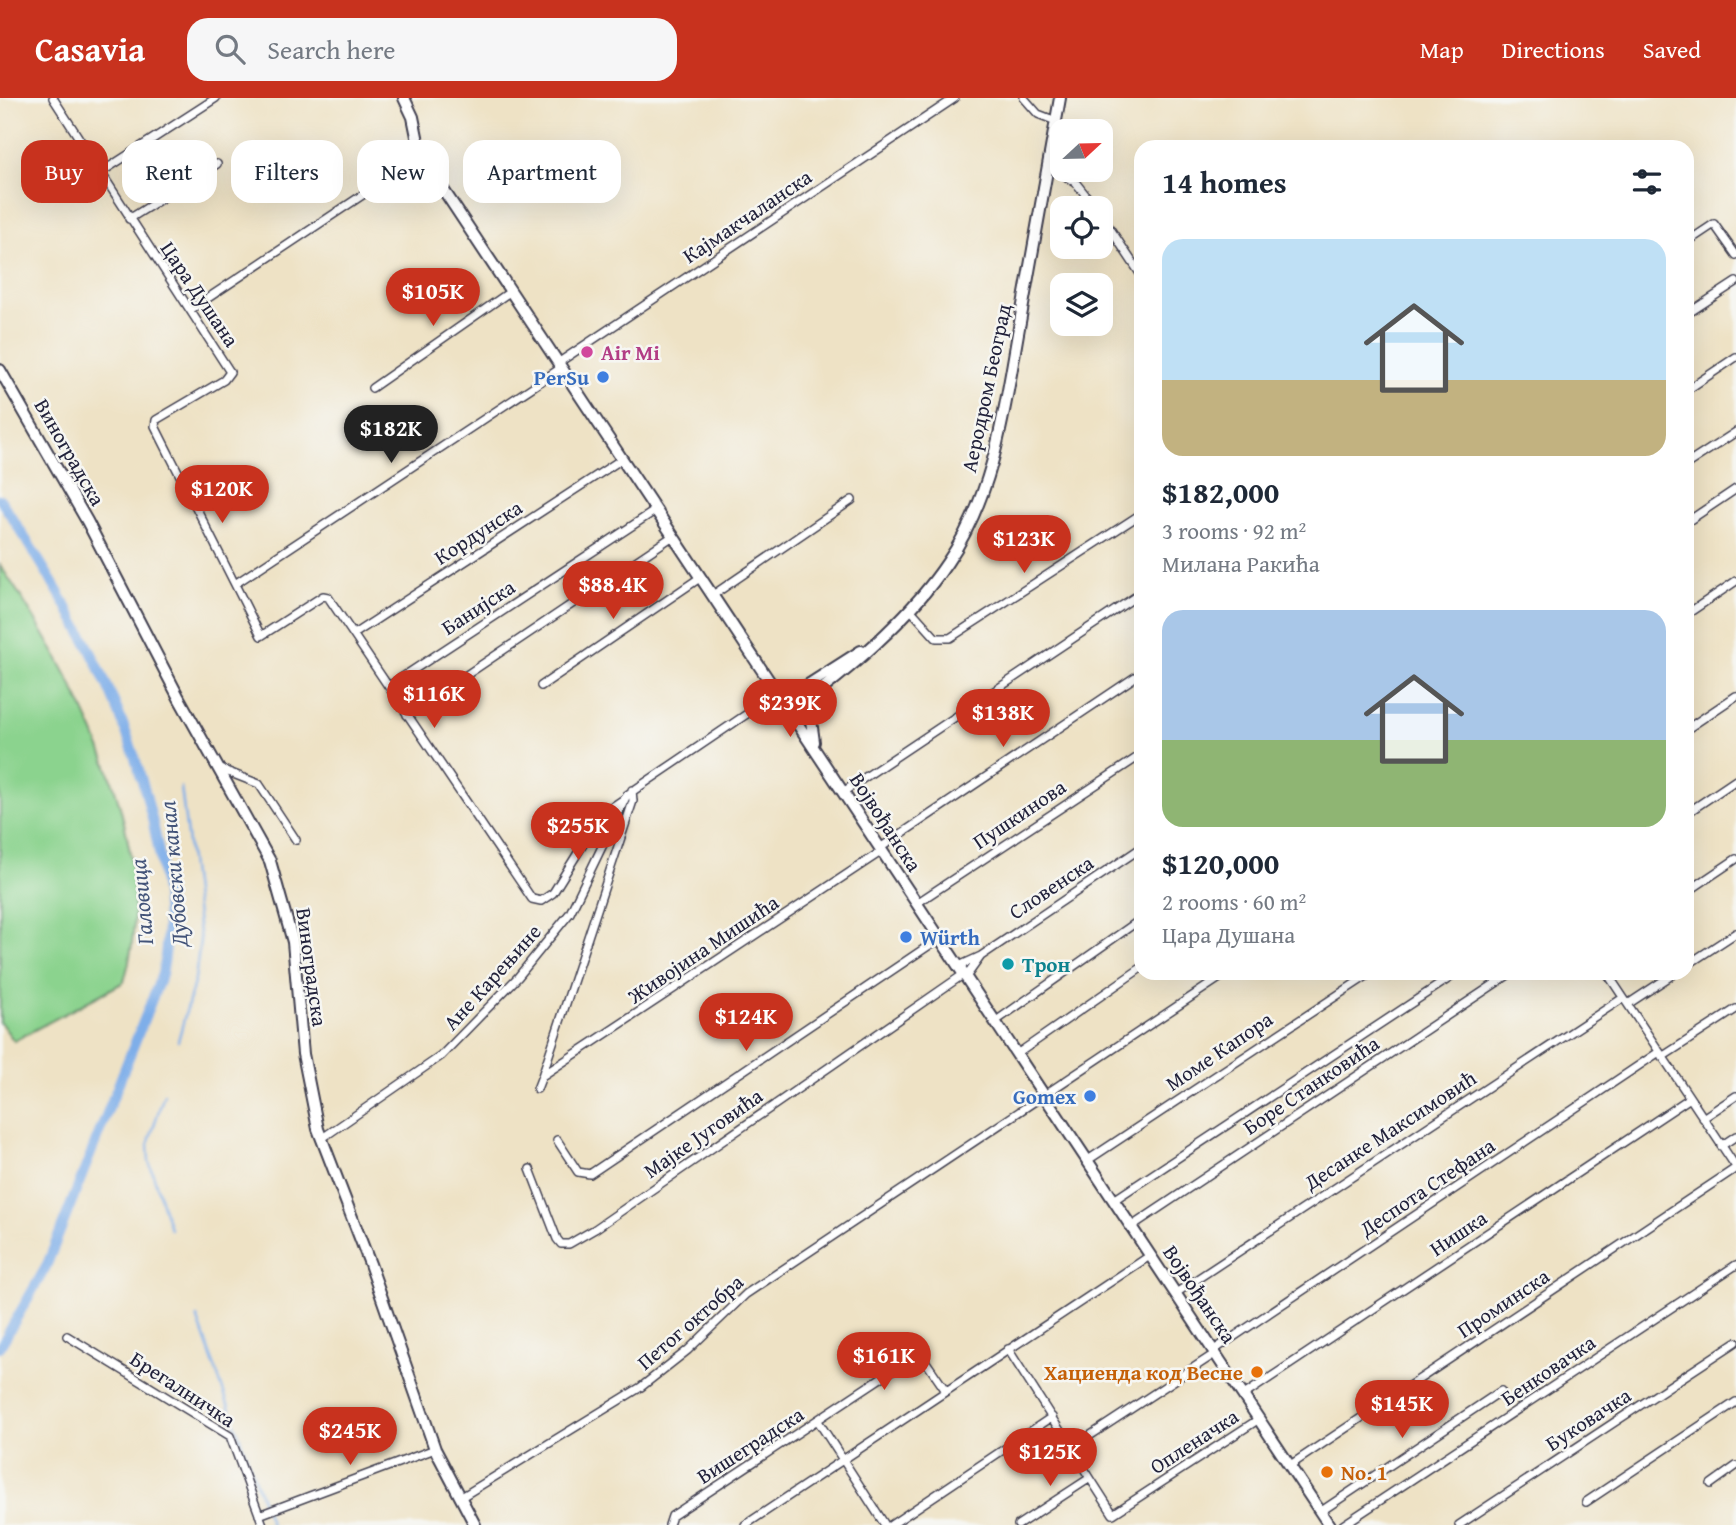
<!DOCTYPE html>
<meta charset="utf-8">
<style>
:root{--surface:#fff;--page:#f6f6f7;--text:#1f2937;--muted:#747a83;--accent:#c8321e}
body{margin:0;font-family:"Gentium Book Plus",serif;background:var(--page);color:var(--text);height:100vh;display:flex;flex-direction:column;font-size:26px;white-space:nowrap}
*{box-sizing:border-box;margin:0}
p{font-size:23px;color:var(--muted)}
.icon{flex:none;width:38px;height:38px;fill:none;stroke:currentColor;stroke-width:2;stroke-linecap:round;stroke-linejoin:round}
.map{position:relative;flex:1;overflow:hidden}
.panel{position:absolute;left:1134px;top:42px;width:560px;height:840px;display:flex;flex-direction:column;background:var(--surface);border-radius:21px;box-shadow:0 7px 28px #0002}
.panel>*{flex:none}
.top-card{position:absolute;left:21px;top:42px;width:665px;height:63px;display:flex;gap:14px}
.needle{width:46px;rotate:68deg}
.fabs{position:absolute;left:1050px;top:21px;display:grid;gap:14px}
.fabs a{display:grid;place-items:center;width:63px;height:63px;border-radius:14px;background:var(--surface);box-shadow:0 7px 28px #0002;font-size:35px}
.price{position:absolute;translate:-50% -60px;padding:0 16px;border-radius:24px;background:var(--accent);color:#fff;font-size:23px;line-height:46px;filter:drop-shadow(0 2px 4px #0008)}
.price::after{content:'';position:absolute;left:50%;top:42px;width:21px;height:16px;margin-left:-10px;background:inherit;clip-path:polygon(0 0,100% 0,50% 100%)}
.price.selected{background:#222;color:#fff}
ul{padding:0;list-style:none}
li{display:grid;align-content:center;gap:14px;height:371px;padding:0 28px}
li span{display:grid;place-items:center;height:217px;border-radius:21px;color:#555}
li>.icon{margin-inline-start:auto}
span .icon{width:126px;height:126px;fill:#fffc;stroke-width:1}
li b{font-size:30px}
h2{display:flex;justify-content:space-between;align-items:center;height:84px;padding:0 28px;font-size:30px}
.tag{padding:0 24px;border-radius:21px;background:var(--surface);box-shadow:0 7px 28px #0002;font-size:24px;line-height:63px}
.tag.selected{background:var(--accent);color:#fff}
header{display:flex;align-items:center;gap:42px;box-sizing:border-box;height:98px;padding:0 35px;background:var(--accent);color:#fff}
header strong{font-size:33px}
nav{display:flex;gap:38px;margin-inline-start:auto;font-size:24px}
.search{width:490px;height:63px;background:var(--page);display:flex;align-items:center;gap:18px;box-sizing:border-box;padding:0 24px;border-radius:21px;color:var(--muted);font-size:26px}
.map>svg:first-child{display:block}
</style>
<header>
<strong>Casavia</strong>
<div class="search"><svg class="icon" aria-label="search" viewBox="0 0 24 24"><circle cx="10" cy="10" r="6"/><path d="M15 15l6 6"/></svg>Search here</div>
<nav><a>Map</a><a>Directions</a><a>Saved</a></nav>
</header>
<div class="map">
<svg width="1736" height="1427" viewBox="0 0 1736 1427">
<rect width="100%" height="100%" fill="#f6f6f2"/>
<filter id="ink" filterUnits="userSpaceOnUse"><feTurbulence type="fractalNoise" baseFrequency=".0143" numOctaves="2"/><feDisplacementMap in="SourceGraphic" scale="14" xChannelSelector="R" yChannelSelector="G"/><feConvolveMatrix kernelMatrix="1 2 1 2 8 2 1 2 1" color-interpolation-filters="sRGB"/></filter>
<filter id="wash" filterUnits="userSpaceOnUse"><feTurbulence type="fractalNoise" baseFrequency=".00686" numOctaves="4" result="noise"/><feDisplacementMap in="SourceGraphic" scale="28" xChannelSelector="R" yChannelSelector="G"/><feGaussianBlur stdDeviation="1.57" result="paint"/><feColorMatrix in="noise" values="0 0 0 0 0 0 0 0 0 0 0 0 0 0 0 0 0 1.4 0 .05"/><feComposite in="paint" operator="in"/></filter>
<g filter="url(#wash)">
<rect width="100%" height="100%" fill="#eee2c5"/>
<!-- green -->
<path fill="#8bd38e" stroke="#567a64" stroke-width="2" d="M0 467C76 579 165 744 124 884L14 943 0 924Z"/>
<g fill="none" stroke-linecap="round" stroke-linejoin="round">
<!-- stream -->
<path stroke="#7eaee9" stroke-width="2.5" d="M178 943 195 881 200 843 181 689
M164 996 148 1047 149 1063 170 1131
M197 1219 271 1427"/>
<!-- canal -->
<path stroke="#7eaee9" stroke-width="10" d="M0 401C75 515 132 612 158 749 166 791 171 834 162 876L46 1169 0 1249"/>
</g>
</g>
<g filter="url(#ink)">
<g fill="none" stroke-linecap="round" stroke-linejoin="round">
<!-- street casing -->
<g stroke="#413f50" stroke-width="10">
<path id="street" d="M53 0 230 274 224 282 156 322 155 328 261 538 323 498 328 499 532 801 541 803 553 795 602 716 624 701
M1024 0 1038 16 1056 23
M1048 67 1076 85 1096 110
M100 75 216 0
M1101 117 1141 177
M129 121 217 66
M1687 144 1714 126 1736 157
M190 212 421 58
M1687 216 1736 184
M558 265 955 0
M372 290 511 193
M1687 292 1736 259
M1687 366 1736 334
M1687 424 1736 391
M235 486 561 270
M713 497 852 402
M910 511 936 540H950L1141 416
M1687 516 1736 483
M354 536 622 361
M389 588 656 412
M541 588 701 479
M407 617 673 438
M1687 631 1736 598
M218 670 259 686 296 742
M843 694 1141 495
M1687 715 1736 682
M880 750 1141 575
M1687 794 1736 761
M917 805 1141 657
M1687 867 1736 835
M959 868 981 858 1141 750
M1607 875 1736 1069
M966 879 981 858
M1628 906 1675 875
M996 923 1141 821
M1017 956 1141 870
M1662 959 1736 911
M542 978 633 703 632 692
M537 991 542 978 882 753
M1703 1020 1736 998
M321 1041 441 958 518 879 570 815 627 697 778 595
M557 1042 578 1074 590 1076 940 840
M1721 1048 1736 1038
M1088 1062 1371 875
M530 1071 557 1141 561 1146H569L595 1131 964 876
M1114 1102 1457 875
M1132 1128 1511 875
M1176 1195 1623 900
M67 1238 230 1338 263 1427
M1008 1251 1090 1380 1018 1427
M1214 1252 1659 954
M1244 1297 1690 1000
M818 1323 885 1427
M1071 1350 1216 1255
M1289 1368 1736 1070
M1090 1380 1113 1416 1259 1321
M1711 1386 1736 1368
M460 1400 641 1289 688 1252 746 1196 1227 875
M1586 1404 1736 1304
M1320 1414 1501 1293
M259 1417 435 1351
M669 1427 672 1418 914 1258 924 1261 946 1293
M745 1427 1151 1157
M891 1427 1052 1319
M1343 1427 1736 1167
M1459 1427 1736 1244"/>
</g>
<!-- secondary casing -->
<g stroke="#413f50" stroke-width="14">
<path id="secondary" d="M404 0 413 19 421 58 1329 1427
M0 272 87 423 179 600 270 763 293 844 303 956 318 1031 370 1166 435 1351 475 1427
M783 603 861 553
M791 615C846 574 909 522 947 465 996 394 1005 307 1020 224 1033 149 1047 75 1060 0
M814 644 810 615 815 599"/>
</g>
<!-- street -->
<use href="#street" stroke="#fff" stroke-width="7"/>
<!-- secondary -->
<use href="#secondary" stroke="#fff" stroke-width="10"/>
</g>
</g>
<!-- markers -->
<circle fill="#d1479c" stroke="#f6f6f2" stroke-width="2.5" cx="587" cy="254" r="7"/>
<g fill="#3f7fe0" stroke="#f6f6f2" stroke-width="2.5">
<circle cx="603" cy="279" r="7"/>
<circle cx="906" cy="839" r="7"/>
<circle cx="1090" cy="998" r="7"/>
</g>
<circle fill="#0f9aa8" stroke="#f6f6f2" stroke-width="2.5" cx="1008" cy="866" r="7"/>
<g fill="#e8710a" stroke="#f6f6f2" stroke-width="2.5">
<circle cx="1257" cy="1274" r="7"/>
<circle cx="1327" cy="1374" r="7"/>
</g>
<g text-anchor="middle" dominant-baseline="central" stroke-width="5" stroke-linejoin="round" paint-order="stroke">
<!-- street labels -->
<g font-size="21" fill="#22223b" stroke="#f6f6f2">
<text transform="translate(747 118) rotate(-34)">Кајмакчаланска</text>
<text transform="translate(200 196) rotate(56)">Цара Душана</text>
<text transform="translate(986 290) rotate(-78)">Аеродром Београд</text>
<text transform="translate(70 354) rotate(60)">Виноградска</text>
<text transform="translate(478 434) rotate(-33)">Кордунска</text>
<text transform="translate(478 509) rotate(-33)">Банијска</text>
<text transform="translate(1019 716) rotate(-34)">Пушкинова</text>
<text transform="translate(886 724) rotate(57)">Војвођанска</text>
<text transform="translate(1051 789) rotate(-34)">Словенска</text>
<text transform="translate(703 851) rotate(-34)">Живојина Мишића</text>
<text transform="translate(312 869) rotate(82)">Виноградска</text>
<text transform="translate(492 879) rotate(-48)">Ане Карењине</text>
<text transform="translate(1219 953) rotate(-34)">Моме Капора</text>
<text transform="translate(1311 987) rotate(-34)">Боре Станковића</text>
<text transform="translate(1390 1032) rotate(-33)">Десанке Максимовић</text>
<text transform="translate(703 1035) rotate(-35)">Мајке Југовића</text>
<text transform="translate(1427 1089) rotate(-34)">Деспота Стефана</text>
<text transform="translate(1458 1135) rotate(-34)">Нишка</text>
<text transform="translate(1200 1196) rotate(56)">Војвођанска</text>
<text transform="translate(1503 1205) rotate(-34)">Проминска</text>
<text transform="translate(690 1224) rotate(-41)">Петог октобра</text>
<text transform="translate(1548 1272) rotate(-34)">Бенковачка</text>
<text transform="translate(183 1291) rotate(33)">Брегалничка</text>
<text transform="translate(1588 1321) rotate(-33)">Буковачка</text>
<text transform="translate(1194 1343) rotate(-33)">Опленачка</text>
<text transform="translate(750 1347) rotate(-33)">Вишеградска</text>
</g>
<!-- hotel labels -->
<g font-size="21" font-weight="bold" fill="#b23c85" stroke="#f6f6f2" text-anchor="start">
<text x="601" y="254">Air Mi</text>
</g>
<!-- shop labels -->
<g font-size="21" font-weight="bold" fill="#366cbe" stroke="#f6f6f2" text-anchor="end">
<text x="589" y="279">PerSu</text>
<text x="920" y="839" text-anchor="start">Würth</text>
<text x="1076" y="998">Gomex</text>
</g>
<!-- culture labels -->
<g font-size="21" font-weight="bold" fill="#0d838f" stroke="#f6f6f2" text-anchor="start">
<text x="1022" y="866">Трон</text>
</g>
<!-- food labels -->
<g font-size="21" font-weight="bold" fill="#c56008" stroke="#f6f6f2" text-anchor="end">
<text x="1243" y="1274">Хациенда код Весне</text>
<text x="1341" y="1374" text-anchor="start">No. 1</text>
</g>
<!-- water labels -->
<g font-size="23" font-style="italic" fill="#425378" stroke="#f6f6f2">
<text transform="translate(173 776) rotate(-95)">Дубовски канал</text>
<text transform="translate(141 804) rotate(-95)">Галовица</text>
</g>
</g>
</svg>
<div class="fabs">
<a><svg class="needle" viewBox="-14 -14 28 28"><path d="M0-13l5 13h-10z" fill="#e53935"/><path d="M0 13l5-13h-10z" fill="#747a83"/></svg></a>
<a><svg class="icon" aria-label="locate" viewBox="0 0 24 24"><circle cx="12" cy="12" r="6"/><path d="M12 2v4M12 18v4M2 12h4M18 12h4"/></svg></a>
<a><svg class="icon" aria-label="layers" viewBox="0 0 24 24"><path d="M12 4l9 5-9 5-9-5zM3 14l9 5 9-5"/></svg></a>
</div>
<b class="price" style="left:433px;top:230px">$105K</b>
<b class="price selected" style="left:391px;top:367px">$182K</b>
<b class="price" style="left:222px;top:427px">$120K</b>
<b class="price" style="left:1024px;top:477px">$123K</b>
<b class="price" style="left:613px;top:523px">$88.4K</b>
<b class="price" style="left:434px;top:632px">$116K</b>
<b class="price" style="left:790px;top:641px">$239K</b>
<b class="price" style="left:1003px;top:651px">$138K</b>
<b class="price" style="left:578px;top:764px">$255K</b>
<b class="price" style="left:746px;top:955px">$124K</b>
<b class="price" style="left:884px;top:1294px">$161K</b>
<b class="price" style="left:1402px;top:1342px">$145K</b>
<b class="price" style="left:350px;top:1369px">$245K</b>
<b class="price" style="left:1050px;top:1390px">$125K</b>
<div class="top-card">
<a class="tag selected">Buy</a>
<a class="tag">Rent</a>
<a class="tag">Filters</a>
<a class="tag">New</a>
<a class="tag">Apartment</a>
</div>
<section class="panel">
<h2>14 homes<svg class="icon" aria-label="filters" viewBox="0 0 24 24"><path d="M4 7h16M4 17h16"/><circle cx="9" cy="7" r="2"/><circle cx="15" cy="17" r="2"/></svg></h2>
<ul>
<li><span style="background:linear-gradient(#bfe0f5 65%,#c2b280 0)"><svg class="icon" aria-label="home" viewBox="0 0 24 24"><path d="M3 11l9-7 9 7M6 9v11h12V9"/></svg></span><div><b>$182,000</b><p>3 rooms · 92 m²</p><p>Милана Ракића</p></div></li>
<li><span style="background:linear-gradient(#a9c7e8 60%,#8fb573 0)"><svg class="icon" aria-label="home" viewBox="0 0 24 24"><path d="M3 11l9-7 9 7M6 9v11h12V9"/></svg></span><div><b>$120,000</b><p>2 rooms · 60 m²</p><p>Цара Душана</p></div></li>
</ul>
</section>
</div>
